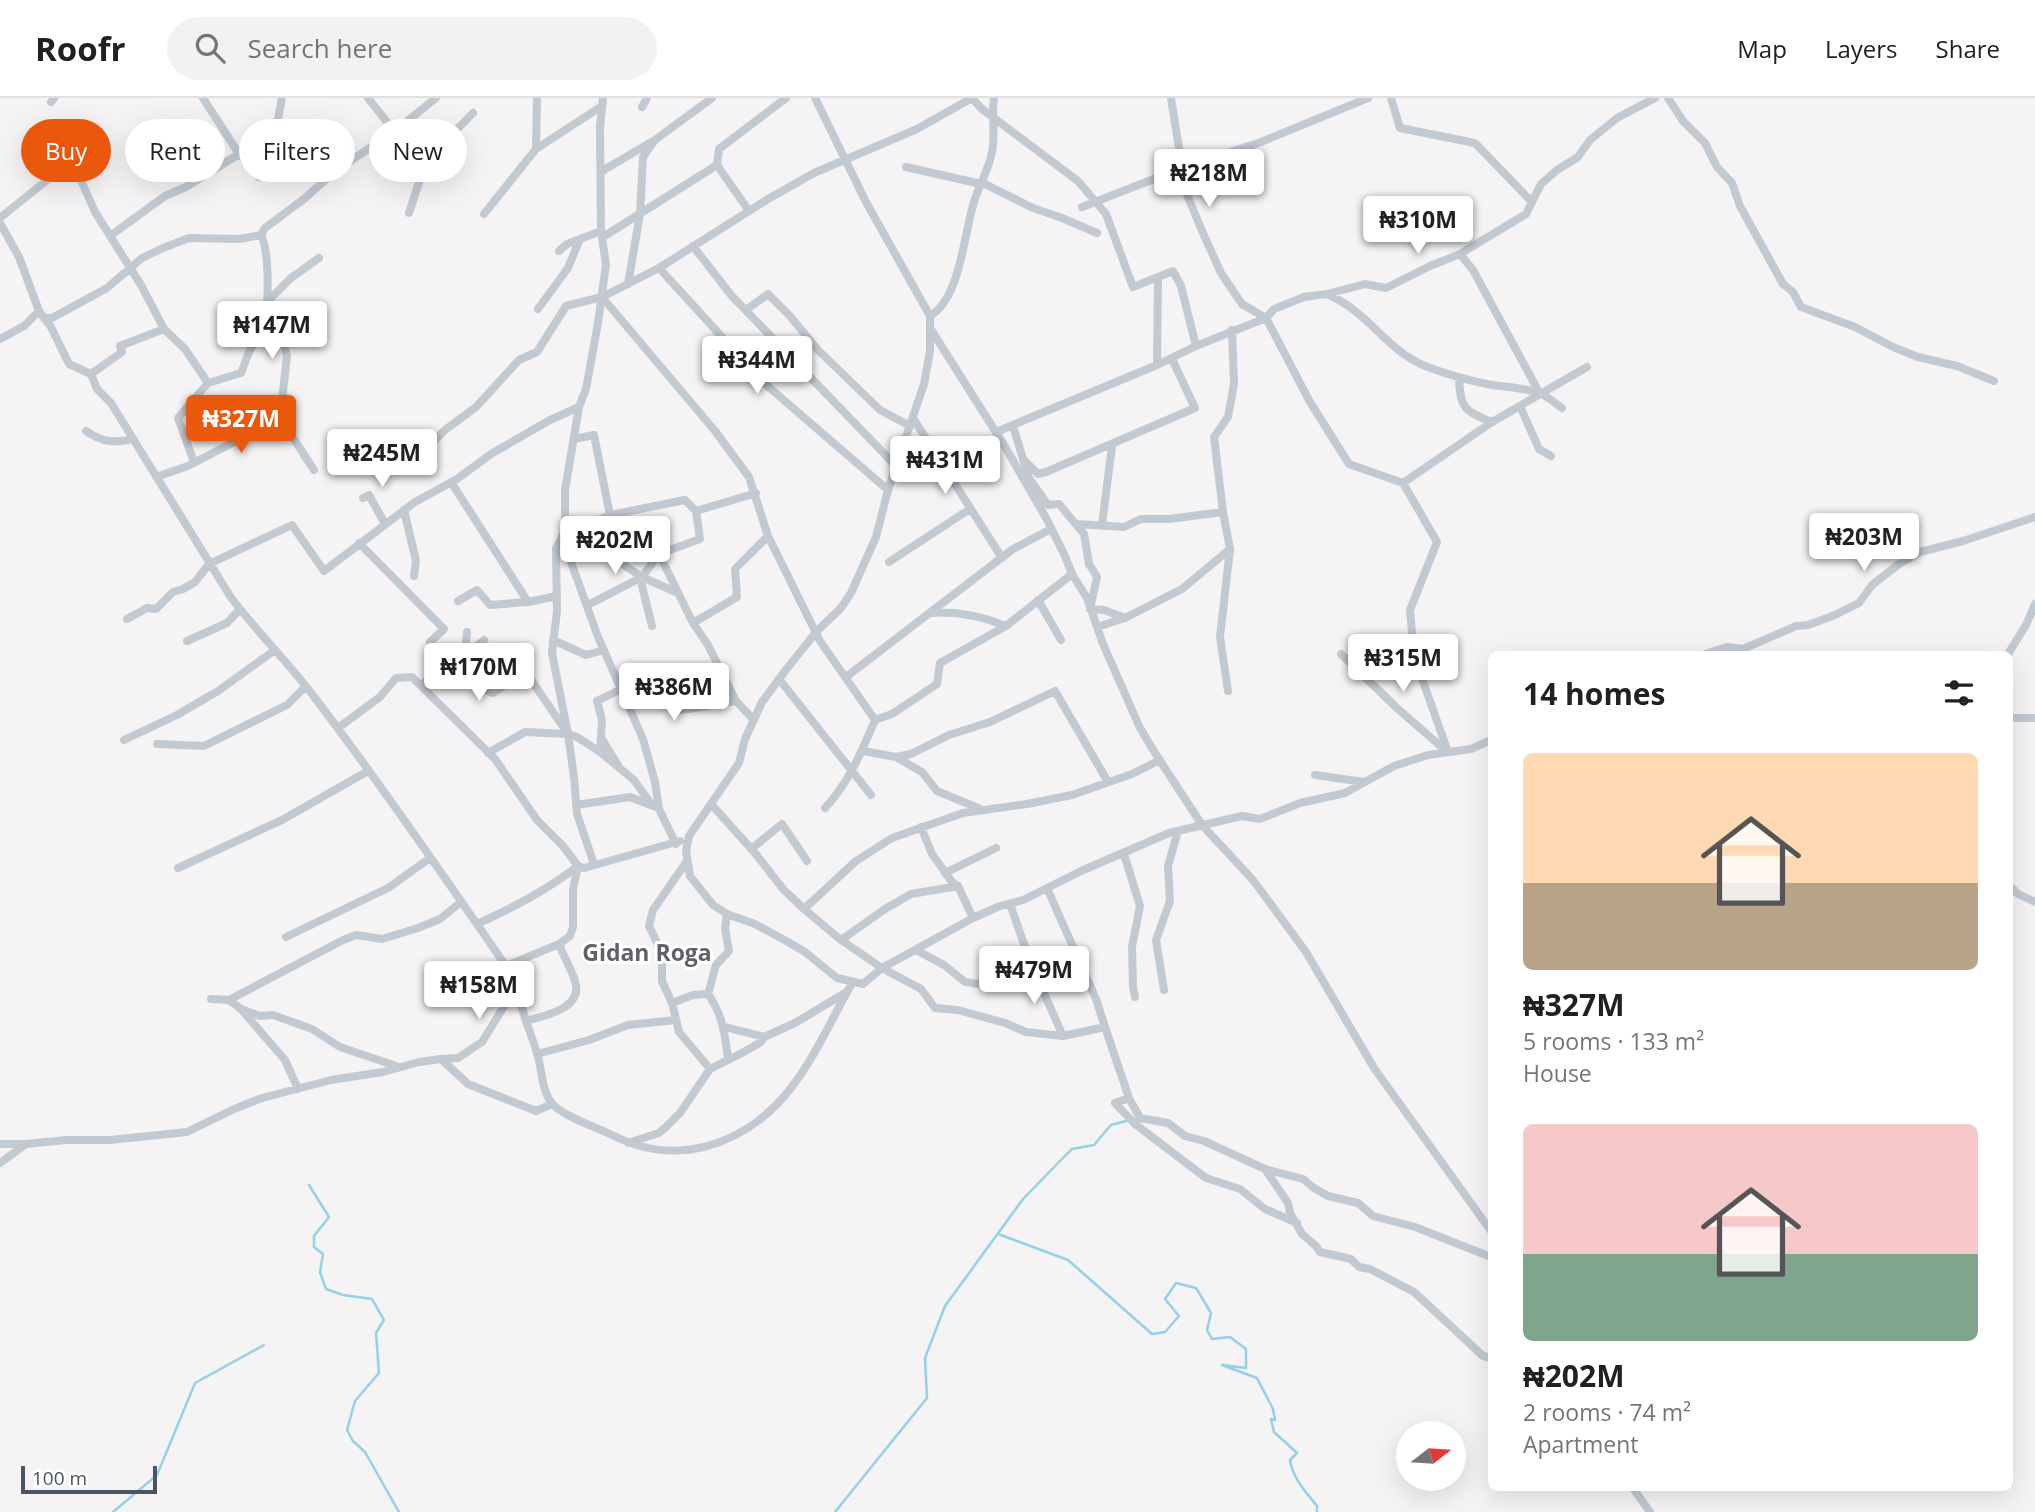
<!DOCTYPE html>
<meta charset="utf-8">
<style>
:root{--surface:#fff;--page:#f2f2f2;--text:#202124;--muted:#757577;--line:#e0e0e0;--accent:#ea580c}
body{margin:0;font-family:"Open Sans",sans-serif;background:var(--page);color:var(--text);height:100vh;display:flex;flex-direction:column;font-size:26px;white-space:nowrap}
*{box-sizing:border-box;margin:0}
p{font-size:23px;color:var(--muted)}
.icon{flex:none;width:38px;height:38px;fill:none;stroke:currentColor;stroke-width:2;stroke-linecap:round;stroke-linejoin:round}
.map{position:relative;flex:1;overflow:hidden}
.side{position:absolute;left:1488px;top:553px;width:525px;height:840px;display:flex;flex-direction:column;background:var(--surface);border-radius:10px;box-shadow:0 7px 28px #0002}
.side>*{flex:none}
.hud{position:absolute;left:21px;top:21px;width:665px;height:63px;display:flex;gap:14px}
.needle{width:46px;rotate:73deg}
.controls{position:absolute;left:1396px;top:1323px;display:grid;gap:14px}
.controls a{display:grid;place-items:center;width:70px;height:70px;border-radius:50%;background:var(--surface);box-shadow:0 7px 28px #0002;font-size:35px}
.scale{position:absolute;left:21px;bottom:18px;width:136px;box-sizing:border-box;padding-left:7px;border:4px solid #4b5460;border-top:0;font-size:19px;line-height:24px;white-space:nowrap;color:#4b5460;-webkit-text-stroke:5px #fff;paint-order:stroke}
.price{position:absolute;translate:-50% -60px;padding:0 16px;border-radius:7px;background:#fff;color:#222;font-size:23px;line-height:46px;filter:drop-shadow(0 2px 4px #0008)}
.price::after{content:'';position:absolute;left:50%;top:42px;width:21px;height:16px;margin-left:-10px;background:inherit;clip-path:polygon(0 0,100% 0,50% 100%)}
.price.current{background:var(--accent);color:#fff}
ul{padding:0;list-style:none}
li{display:grid;align-content:center;gap:14px;height:371px;padding:0 35px}
li span{display:grid;place-items:center;height:217px;border-radius:10px;color:#555}
li>.icon{margin-inline-start:auto}
span .icon{width:126px;height:126px;fill:#fffc;stroke-width:1}
li b{font-size:30px}
h2{display:flex;justify-content:space-between;align-items:center;height:84px;padding:0 35px;font-size:30px}
.pill{padding:0 24px;border-radius:32px;background:var(--surface);box-shadow:0 7px 28px #0002;font-size:24px;line-height:63px}
.pill.current{background:var(--accent);color:#fff}
header{display:flex;align-items:center;gap:42px;box-sizing:border-box;height:98px;padding:0 35px;background:var(--surface);border-bottom:2px solid var(--line)}
header strong{font-size:33px}
nav{display:flex;gap:38px;margin-inline-start:auto;font-size:24px}
.search{width:490px;height:63px;background:var(--page);display:flex;align-items:center;gap:18px;box-sizing:border-box;padding:0 24px;border-radius:38px;color:var(--muted);font-size:26px}
.map>svg:first-child{display:block}
</style>
<header>
<strong>Roofr</strong>
<div class="search"><svg class="icon" aria-label="search" viewBox="0 0 24 24"><circle cx="10" cy="10" r="6"/><path d="M15 15l6 6"/></svg>Search here</div>
<nav><a>Map</a><a>Layers</a><a>Share</a></nav>
</header>
<div class="map">
<svg width="2035" height="1414" viewBox="0 0 2035 1414">
<rect width="100%" height="100%" fill="#f5f3f3"/>
<g fill="none" stroke-linecap="round" stroke-linejoin="round">
<!-- stream -->
<path stroke="#94d1e9" stroke-width="2.5" d="M309 1087 329 1119 314 1138V1149L323 1156 320 1174 326 1191 343 1197 372 1201 384 1222 376 1235 379 1275 355 1303 347 1332 353 1343 365 1354 399 1414
M998 1136 1068 1162 1152 1236 1165 1234 1179 1218 1165 1201 1176 1185 1196 1190 1211 1215 1207 1232 1212 1241 1230 1239 1246 1251V1270L1222 1267 1257 1280 1273 1311 1275 1322 1271 1321 1274 1334 1297 1355 1290 1362C1293 1381 1306 1394 1317 1408V1414
M113 1414 157 1377 195 1285 264 1247
M835 1414 927 1300 925 1260 945 1208 1023 1101 1060 1063 1072 1051 1094 1047 1111 1027 1126 1023"/>
<!-- minor -->
<path stroke="#c2c9d1" stroke-width="8" d="M203 0 239 56 254 69 259 79
M368 0 394 33
M815 0 866 104 930 218V253L924 286 888 392 876 439 851 495 841 510 817 533 785 573 762 604 745 641 739 665 689 738 686 753 690 778 713 807 727 816 755 826 788 844 805 854 837 880 863 886 882 870 973 820 1000 808 1023 802 1081 773 1169 735 1242 718 1260 721 1300 705 1345 695 1394 668 1428 657 1471 651 1491 642
M1171 0 1186 94 1202 133 1221 175 1242 206 1266 220 1274 211 1304 199 1327 196 1365 186 1386 190 1430 168 1460 156 1526 116 1541 86 1557 72 1578 59 1590 42 1617 20 1655 0
M1391 0 1400 30 1475 45 1532 104
M1668 0 1683 23 1705 45 1717 69 1732 85 1740 108 1783 186 1793 194 1801 209 1855 229 1893 249 1918 259 1957 268 1994 283
M51 4 54 0
M642 9 647 0
M277 26 282 0
M536 51 602 8
M717 67 749 113
M906 69 981 86
M602 73 655 42 712 0
M981 84 1033 110 1062 120 1097 135
M1082 109 1182 70 1261 44 1368 0
M409 115 426 63 473 15
M484 116 536 51 537 0
M0 120 72 62 95 114 141 187 164 231
M0 125 19 159 39 213 51 229 69 266 91 276 97 291 111 305 230 498C255 532 286 562 312 596 379 684 443 777 506 868 515 886 520 904 526 923 530 935 535 947 538 959 542 973 542 992 551 1004 561 1018 596 1029 612 1037 642 1052 671 1057 704 1049 788 1027 814 953 852 885
M110 138 165 98 186 89 239 56 265 30
M603 139 717 67 719 51 786 0
M693 148 731 197 896 368
M559 153 567 146 601 133
M1460 156 1473 172 1540 296
M659 170 764 285 888 392
M628 186 640 116 643 59 655 42
M1327 196C1369 214 1385 251 1425 268 1446 276 1470 283 1492 287 1508 289 1525 290 1540 295 1548 299 1555 305 1562 310
M602 199 715 333 749 379 768 438 820 543 875 622
M538 211 568 170 580 141
M746 212 768 196 790 218 817 251 880 312 910 328
M930 218C961 200 964 134 974 104 979 87 989 71 992 54 996 36 991 18 994 0
M44 220H52L107 190 142 160 163 150 189 140 239 141 261 137 265 130 304 101 333 75 400 29 436 0
M930 230 1004 347 1046 420 1065 458 1072 476 1087 500 1103 546 1140 630 1155 655 1202 727 1253 782 1306 854 1374 970 1491 1133
M0 241 24 228 39 213
M1196 248 1266 220 1310 304 1349 366 1403 385 1437 444 1410 512 1414 558 1448 654
M1157 267 1158 180
M91 276 122 254 120 248 164 231 185 251 208 285 178 320 194 364
M1459 279C1460 309 1463 313 1492 324
M208 285 241 275C244 268 246 261 249 254 253 246 260 238 263 230 269 210 270 155 261 137
M1520 308 1539 351 1551 358
M280 320 287 258 281 234 266 205 291 180 319 160
M913 320 1002 460
M1013 328 1023 361 1038 376 1046 374 1195 310 1172 261
M86 333C103 345 115 345 133 341
M574 341 594 337 610 417
M423 354 445 332 476 309 519 262 537 254 566 208 602 199 659 170 768 101 814 75 917 31 972 0 982 11 1078 83 1106 116 1133 189 1173 173 1181 188 1196 248 1157 267 996 334
M1024 364 1029 380 1048 407 1059 406 1084 436 1089 466 1097 479 1090 511 1104 512 1125 520
M156 379 188 368 280 320 314 372
M451 384 528 504
M1403 385 1492 324 1587 269
M363 400 369 397 385 426
M404 412 416 463 414 478
M1077 426 1124 429 1141 421H1169L1223 414
M1102 427 1112 348
M564 438 567 453 598 539 643 641 655 684 659 711 676 746
M564 438 610 417 685 402 696 413
M564 438 590 453 601 452 642 479 678 495
M359 445 444 531 430 544 447 563 422 587
M659 456 693 525 708 547 736 603 754 622
M889 464 970 411
M640 480 652 528
M1038 502 1061 542
M458 503 477 492 490 507 528 504 557 498
M588 507 642 479 659 456 700 441 696 413 756 395
M931 515C958 513 981 518 1006 528
M127 521 147 510 156 511 173 494 183 491 195 484 209 466 292 427 324 473 415 404 457 381 491 356 550 322 579 309
M693 525 737 499 735 471 768 438
M1097 529 1125 520 1182 491 1230 451
M467 534 466 546 472 552
M484 542 454 566 468 585 493 595 525 573 566 633
M553 542 586 557 604 552
M187 543 227 525 240 511
M1341 556 1398 611 1445 652
M1705 556 1727 549 1743 551 1796 528 1808 527 1835 517 1859 505 1872 487 1899 466 1920 454 1963 443 2035 419
M2008 556 2026 527 2035 506
M846 579 1013 451 1051 431
M779 581 871 697
M1228 593 1220 539 1230 451 1223 414 1214 339 1228 319 1234 286 1232 232
M2009 620H2035
M338 630 380 599 396 580 412 579 495 661 537 722 563 748 578 768 573 792V829L570 838 559 846C564 860 573 873 576 887 580 912 542 918 526 923
M602 641 618 667
M124 642 177 617 218 593 275 552
M157 646 204 648 287 607 306 588
M863 653 896 659 911 656 949 637 990 624 1055 593 1108 684
M600 654 602 622 597 603 623 590 662 578 681 612 736 603
M488 655 525 634 568 636 577 639 600 654 634 682 649 703 659 711
M896 659 922 674 937 693 983 712
M1315 677 1364 684
M711 706 755 755 783 791 804 811 841 842 882 870 921 891 935 910 958 912 1005 925 1026 934 1063 938 1105 929 1129 1000
M576 707 630 699 653 708
M825 710C849 684 861 655 875 622L892 616 937 586 940 565 1006 528 1072 476
M921 729 932 756 952 784 958 788 973 820
M751 751 782 726 807 763
M1124 756 1140 808 1132 849 1133 889 1135 899
M687 763 653 812 649 828 662 855V883L672 905 679 934 710 971
M594 766 577 716 574 679 568 636 552 555 557 513 556 450 565 433V392L579 309 586 291 598 225 606 166 601 133 600 29 603 0
M178 770 282 722 368 673
M945 775 996 750
M2009 787 2018 796 2035 804
M1047 790 1096 901 1105 929
M804 811 856 763 892 740 963 715 1027 706 1072 697 1132 676 1160 662
M727 816 725 830 729 853 716 867 708 896C723 917 725 937 728 961
M477 826C513 810 547 792 578 768L584 770 680 743
M286 839 388 790 430 760
M841 842 885 811 911 796 958 788
M916 852 944 867 965 884 986 887 1007 882 1031 866 1010 806
M1031 866 1063 938
M506 868 559 846
M1164 892 1156 842 1170 803 1168 768 1178 733
M211 901 229 902 241 911 285 962 298 991
M229 902 343 842 356 837 382 841 418 830 440 821 461 804
M672 905 693 897 708 896
M241 911 260 918 273 917 312 931 340 949 399 969
M725 929 764 939
M537 956 589 942 628 927 676 922
M441 961 458 960 482 944 516 889
M628 1045 659 1035 666 1029 680 1015 710 971 742 955 761 944 764 939 795 925 845 895
M0 1046H26
M0 1065 26 1046 66 1042H110L187 1034 234 1011 262 1000 331 982 383 974 419 964 441 961 468 986 536 1013 552 1006
M1265 1071 1288 1105 1290 1115 1302 1136 1316 1148 1320 1154 1351 1161 1359 1169 1370 1171 1414 1194 1483 1258 1491 1260
M1297 1125 1265 1111 1240 1091 1206 1080 1135 1026 1115 1005 1129 1000 1140 1020 1168 1025 1185 1038 1204 1043 1265 1071 1303 1081 1314 1090 1328 1098 1358 1105 1373 1118 1415 1129 1491 1159
M1633 1390 1650 1414"/>
</g>
<g text-anchor="middle" dominant-baseline="central" stroke-width="6" stroke-linejoin="round" paint-order="stroke">
<!-- quarter labels -->
<g font-size="23" font-weight="bold" fill="#5f6267" stroke="#fff">
<text x="647" y="854">Gidan Roga</text>
</g>
</g>
</svg>
<div class="controls">
<a><svg class="needle" viewBox="-14 -14 28 28"><path d="M0-13l5 13h-10z" fill="#e53935"/><path d="M0 13l5-13h-10z" fill="#757577"/></svg></a>
</div>
<div class="scale">100 m</div>
<b class="price" style="left:1209px;top:111px">₦218M</b>
<b class="price" style="left:1418px;top:158px">₦310M</b>
<b class="price" style="left:272px;top:263px">₦147M</b>
<b class="price" style="left:757px;top:298px">₦344M</b>
<b class="price current" style="left:241px;top:357px">₦327M</b>
<b class="price" style="left:382px;top:391px">₦245M</b>
<b class="price" style="left:945px;top:398px">₦431M</b>
<b class="price" style="left:1864px;top:475px">₦203M</b>
<b class="price" style="left:615px;top:478px">₦202M</b>
<b class="price" style="left:1403px;top:596px">₦315M</b>
<b class="price" style="left:479px;top:605px">₦170M</b>
<b class="price" style="left:674px;top:625px">₦386M</b>
<b class="price" style="left:1034px;top:908px">₦479M</b>
<b class="price" style="left:479px;top:923px">₦158M</b>
<div class="hud">
<a class="pill current">Buy</a>
<a class="pill">Rent</a>
<a class="pill">Filters</a>
<a class="pill">New</a>
</div>
<section class="side">
<h2>14 homes<svg class="icon" aria-label="filters" viewBox="0 0 24 24"><path d="M4 7h16M4 17h16"/><circle cx="9" cy="7" r="2"/><circle cx="15" cy="17" r="2"/></svg></h2>
<ul>
<li><span style="background:linear-gradient(#ffd9b3 60%,#b9a48a 0)"><svg class="icon" aria-label="home" viewBox="0 0 24 24"><path d="M3 11l9-7 9 7M6 9v11h12V9"/></svg></span><div><b>₦327M</b><p>5 rooms · 133 m²</p><p>House</p></div></li>
<li><span style="background:linear-gradient(#f6c9c9 60%,#7fa58c 0)"><svg class="icon" aria-label="home" viewBox="0 0 24 24"><path d="M3 11l9-7 9 7M6 9v11h12V9"/></svg></span><div><b>₦202M</b><p>2 rooms · 74 m²</p><p>Apartment</p></div></li>
</ul>
</section>
</div>
